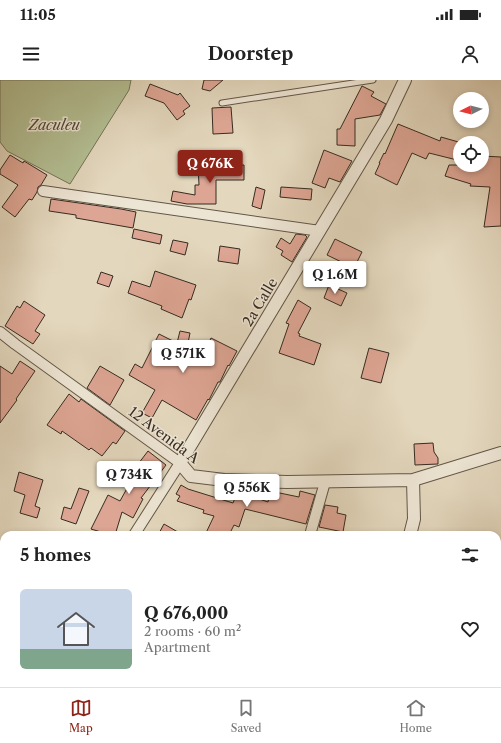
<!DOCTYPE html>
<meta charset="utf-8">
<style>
:root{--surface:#fff;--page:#f2f2f2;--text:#222;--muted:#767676;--line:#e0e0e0;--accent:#8f2418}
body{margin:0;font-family:"Libre Caslon Text",serif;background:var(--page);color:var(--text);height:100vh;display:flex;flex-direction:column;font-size:15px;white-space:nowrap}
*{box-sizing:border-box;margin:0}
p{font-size:13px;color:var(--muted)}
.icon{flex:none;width:22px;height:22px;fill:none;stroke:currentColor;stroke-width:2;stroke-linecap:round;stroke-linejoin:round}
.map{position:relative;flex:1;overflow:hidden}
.drawer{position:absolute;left:0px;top:451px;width:501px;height:156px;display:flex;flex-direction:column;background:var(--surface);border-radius:12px 12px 0 0;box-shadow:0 2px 6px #0003}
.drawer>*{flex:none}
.needle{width:26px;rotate:264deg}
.buttons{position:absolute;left:453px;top:12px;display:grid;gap:8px}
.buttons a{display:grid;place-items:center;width:36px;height:36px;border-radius:50%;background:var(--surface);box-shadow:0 2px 6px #0003;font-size:20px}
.price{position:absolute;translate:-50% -34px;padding:0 9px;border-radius:4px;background:#fff;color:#222;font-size:13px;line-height:26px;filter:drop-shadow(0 1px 2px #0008)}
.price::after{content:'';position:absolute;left:50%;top:24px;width:12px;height:9px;margin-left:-6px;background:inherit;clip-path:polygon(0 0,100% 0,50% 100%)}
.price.active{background:var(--accent);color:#fff}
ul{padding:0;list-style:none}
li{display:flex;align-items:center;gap:12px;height:100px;padding:0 20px}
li+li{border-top:1px solid var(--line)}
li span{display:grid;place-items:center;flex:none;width:112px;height:80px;border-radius:6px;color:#555}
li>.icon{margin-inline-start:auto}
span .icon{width:48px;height:48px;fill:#fffc;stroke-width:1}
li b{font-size:17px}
h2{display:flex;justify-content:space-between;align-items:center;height:48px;padding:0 20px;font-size:17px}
.status{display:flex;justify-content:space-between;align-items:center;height:28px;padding:0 20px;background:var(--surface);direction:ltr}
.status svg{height:11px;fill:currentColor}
header{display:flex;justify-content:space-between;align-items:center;height:52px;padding:0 20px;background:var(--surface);font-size:18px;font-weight:700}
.tabs{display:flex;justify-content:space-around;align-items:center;height:56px;border-top:1px solid var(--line);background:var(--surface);font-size:11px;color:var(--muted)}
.tabs a{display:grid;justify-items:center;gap:2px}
.tabs .active{color:var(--accent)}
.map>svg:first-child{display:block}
</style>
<div class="status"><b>11:05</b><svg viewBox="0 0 49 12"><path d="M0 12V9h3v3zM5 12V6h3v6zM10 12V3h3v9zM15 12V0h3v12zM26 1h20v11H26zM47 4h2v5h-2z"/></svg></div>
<header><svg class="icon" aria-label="menu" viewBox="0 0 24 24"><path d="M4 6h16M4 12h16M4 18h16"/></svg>Doorstep<svg class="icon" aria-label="person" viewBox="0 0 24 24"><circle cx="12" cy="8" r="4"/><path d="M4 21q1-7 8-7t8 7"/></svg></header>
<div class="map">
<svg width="501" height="607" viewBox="0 0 501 607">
<rect width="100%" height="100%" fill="#e3d7bd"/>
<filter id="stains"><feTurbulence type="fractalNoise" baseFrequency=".005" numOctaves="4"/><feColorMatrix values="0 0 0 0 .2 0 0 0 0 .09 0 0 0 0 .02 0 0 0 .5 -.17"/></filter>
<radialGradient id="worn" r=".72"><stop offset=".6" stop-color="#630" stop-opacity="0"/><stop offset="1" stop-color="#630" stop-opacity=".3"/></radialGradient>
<!-- green -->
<path fill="#b3be92" stroke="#75745a" d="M0 0H131L129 10 70 104 7 71 0 62Z"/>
<!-- building -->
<path fill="#dda593" stroke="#372b21" d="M204 0H223L210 11 202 9Z
M150 4 178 15 180 13 190 26 183 31 185 34 177 40 164 23 145 16Z
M362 6 374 12 371 16 386 24 380 35 355 39V66L337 65V49H340Z
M231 27 233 53 213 54 212 28Z
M398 44 440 61 441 57 462 63H460V69L457 80 429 73 426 79 412 73 397 105 375 94 380 83H379L384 73 385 74Z
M324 70 352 81 340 102 329 98 325 108 312 103Z
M10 75 23 83 24 81 47 95 41 105 38 107 37 112 32 120 29 119 15 137 2 127 18 105 0 94V90Z
M482 76 501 77V146L484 147 490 107 470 106 471 104 445 96 449 85H482Z
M213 84V85H244V100H216V124H187L171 121 173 111 195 115V105H199L198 85Z
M256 107 265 110 261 129 252 126Z
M281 107 312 109 311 120 280 117Z
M51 119 121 129 136 132 133 148 76 138V135L49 131Z
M134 149 162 155 160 164 132 158Z
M296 154 305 155 307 157 292 182 281 175 283 171 276 167 281 158 290 164Z
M335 159 362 172 354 188 327 175Z
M173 160 188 163 185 175 170 171Z
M220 166 240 169 238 184 218 181Z
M155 191 196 205 191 220 189 219 182 238 161 229 162 226 128 213 132 201 150 207Z
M101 192 113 196 109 207 97 203Z
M329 205 347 213 341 226 324 218Z
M298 220 311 228 298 253 300 254 299 256 321 264 314 285 279 273 289 244 286 243Z
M24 221 45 235 35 251 40 254 33 264 5 246 17 226 20 228Z
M180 251 190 253 187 268 203 276 211 258 237 271 229 286 228 285 220 302H218L209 320 208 319 196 340 162 320 152 338 142 333 155 310 129 295 135 284 142 288 159 254 177 263Z
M369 268 389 273 381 303 361 298Z
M20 281 35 291 16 319 17 320 0 343V286L12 294Z
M100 286 124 300 110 325 87 308Z
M69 314 79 322 81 319 125 351 116 364 113 362 102 376 91 368 89 370 62 351 61 354 47 345Z
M433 363 434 372 438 378V384L415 385 414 364Z
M148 371 166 385 141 418 143 419 133 438 122 432 115 455H111L91 449 108 415 120 421 130 403 126 400Z
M19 392 43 400 35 426 40 428 37 438 20 433 25 415 14 411Z
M181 405 188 409 233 423 237 413 248 417V415L268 422 270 411 299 417 300 411 315 415 306 444 245 429 239 447 234 445 229 455H205L214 436 203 433 204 430 177 421 180 416 176 414Z
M79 408 89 411 76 444 61 439 64 427 71 429Z
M325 425 338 427 337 433 346 435 343 452 319 447Z
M164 444 183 455H158Z"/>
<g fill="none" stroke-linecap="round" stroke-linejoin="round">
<!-- service casing -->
<g stroke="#625648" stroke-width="7">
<path id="service" d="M222 23 373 0
M0 562 4 563
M43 603 47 607"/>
</g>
<!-- minor casing -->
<g stroke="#625648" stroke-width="12">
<path id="minor" d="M43 111 320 151
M0 252 15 264 180 383 134 455
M310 455 325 402
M0 493 4 494
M26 607 30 603
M214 607 216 603"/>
</g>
<!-- tertiary casing -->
<g stroke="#625648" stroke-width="14">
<path id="tertiary" d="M405 0 386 40 180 383 191 396 224 400 287 402 413 400 501 373
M410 455 414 439 413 400
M382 607V603"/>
</g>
<!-- service -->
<use href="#service" stroke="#ede5d4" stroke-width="5"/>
<!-- minor -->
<use href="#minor" stroke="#ede5d4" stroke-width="10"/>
<!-- tertiary -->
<use href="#tertiary" stroke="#ede5d4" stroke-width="12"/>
</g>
<g text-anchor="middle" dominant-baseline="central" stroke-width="3" stroke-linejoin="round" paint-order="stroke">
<!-- park labels -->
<g font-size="14" font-style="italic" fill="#504838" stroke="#ede5d4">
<text x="54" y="45">Zaculeu</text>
</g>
<!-- street labels -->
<g font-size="14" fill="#372b21" stroke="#ede5d4">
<text transform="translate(260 222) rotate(-59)">2a Calle</text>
<text transform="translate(164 355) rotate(37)">12 Avenida A</text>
</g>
</g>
<rect width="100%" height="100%" filter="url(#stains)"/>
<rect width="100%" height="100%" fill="url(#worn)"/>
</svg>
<div class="buttons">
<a><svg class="needle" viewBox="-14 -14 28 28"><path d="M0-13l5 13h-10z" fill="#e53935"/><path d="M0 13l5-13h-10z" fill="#767676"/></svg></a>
<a><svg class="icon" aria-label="locate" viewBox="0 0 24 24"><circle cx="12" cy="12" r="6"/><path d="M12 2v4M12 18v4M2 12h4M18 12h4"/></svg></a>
</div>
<b class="price active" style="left:210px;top:104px">Q 676K</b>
<b class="price" style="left:335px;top:215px">Q 1.6M</b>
<b class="price" style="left:183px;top:294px">Q 571K</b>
<b class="price" style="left:129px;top:415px">Q 734K</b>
<b class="price" style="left:247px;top:428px">Q 556K</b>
<section class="drawer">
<h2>5 homes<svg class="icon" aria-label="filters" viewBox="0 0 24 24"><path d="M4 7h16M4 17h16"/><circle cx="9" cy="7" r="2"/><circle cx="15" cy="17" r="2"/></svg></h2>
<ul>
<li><span style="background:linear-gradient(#c9d6e8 75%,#7fa58c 0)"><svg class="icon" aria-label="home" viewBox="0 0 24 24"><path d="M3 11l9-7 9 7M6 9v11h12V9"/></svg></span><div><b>Q 676,000</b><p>2 rooms · 60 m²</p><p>Apartment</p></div><svg class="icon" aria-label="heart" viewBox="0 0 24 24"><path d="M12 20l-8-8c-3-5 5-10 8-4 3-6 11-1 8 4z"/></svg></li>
</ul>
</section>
</div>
<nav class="tabs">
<a class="active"><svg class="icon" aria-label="map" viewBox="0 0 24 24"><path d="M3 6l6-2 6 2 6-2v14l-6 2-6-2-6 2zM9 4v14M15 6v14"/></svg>Map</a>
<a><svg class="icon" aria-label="saved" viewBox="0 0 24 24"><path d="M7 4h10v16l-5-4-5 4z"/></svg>Saved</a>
<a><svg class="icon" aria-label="home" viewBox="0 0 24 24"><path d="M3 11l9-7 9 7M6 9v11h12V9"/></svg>Home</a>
</nav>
